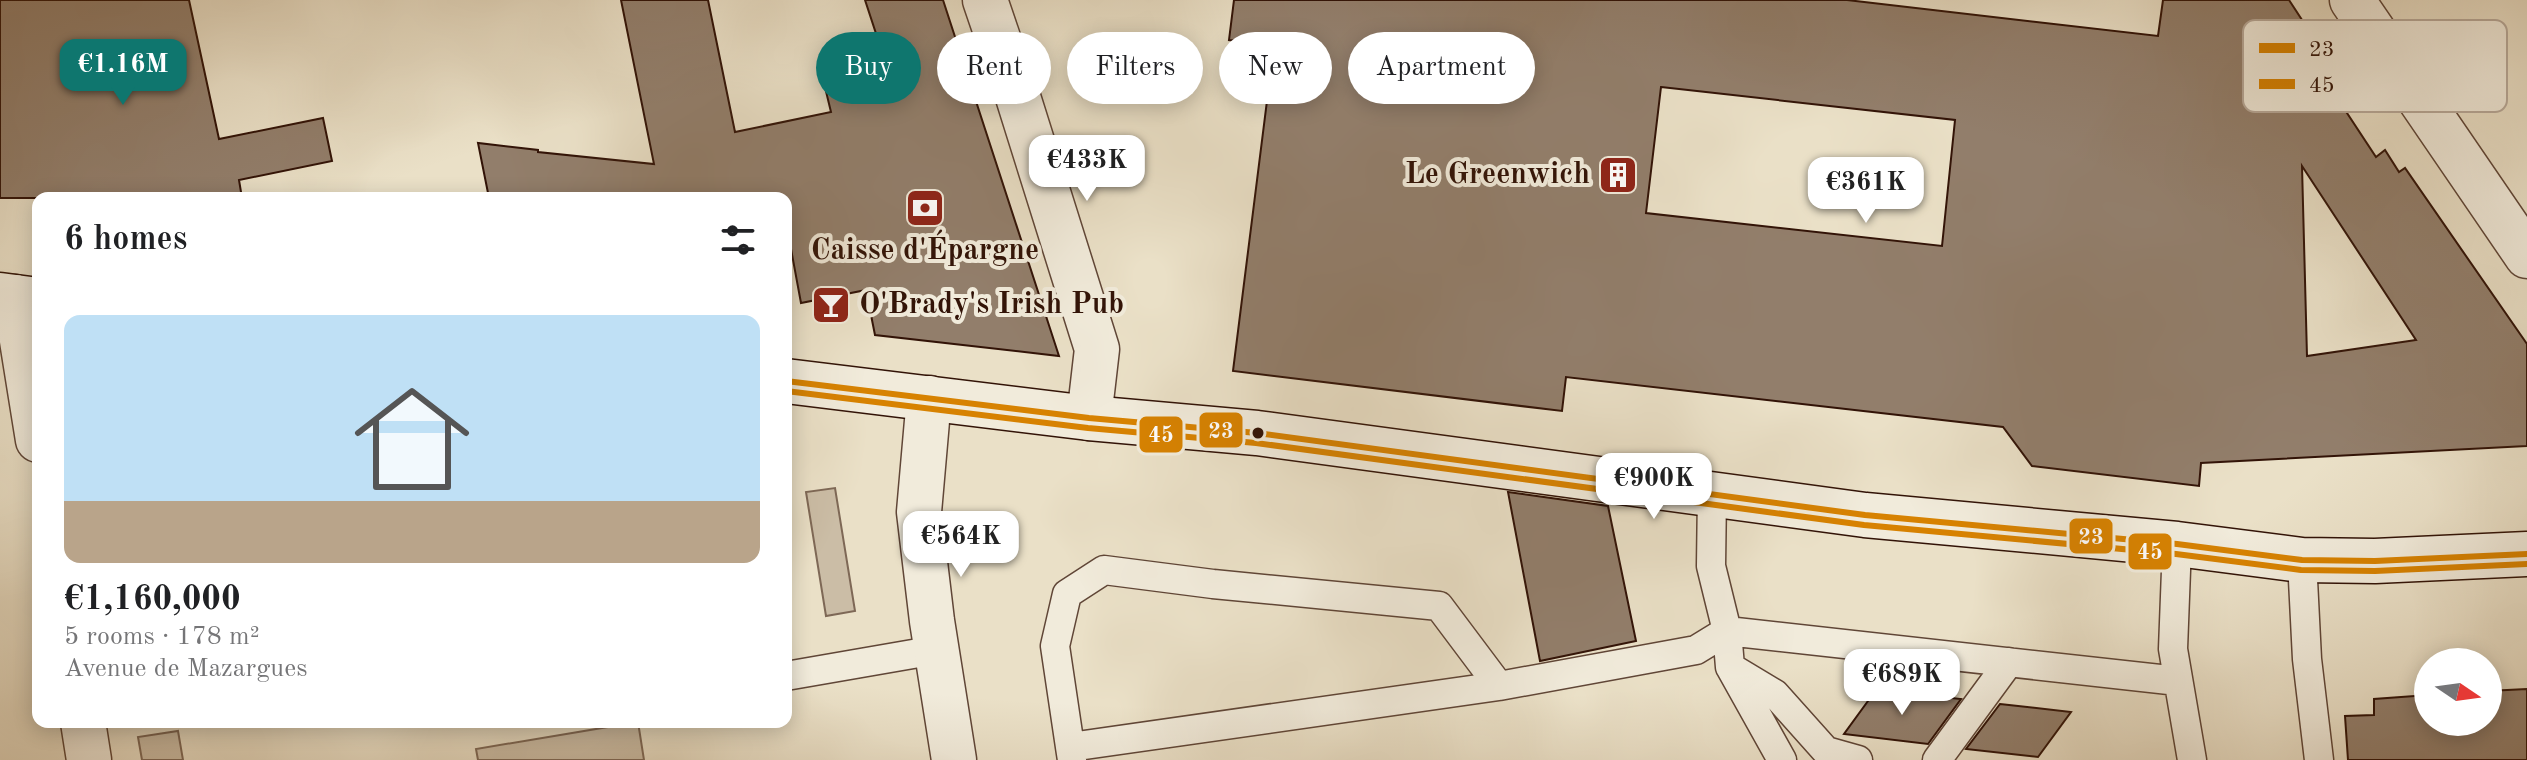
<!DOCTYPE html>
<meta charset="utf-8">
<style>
:root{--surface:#fff;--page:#f2f2f2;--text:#202124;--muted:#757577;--line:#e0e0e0;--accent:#0f766e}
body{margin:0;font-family:"Old Standard TT",serif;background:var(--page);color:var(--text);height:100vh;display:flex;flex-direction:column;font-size:30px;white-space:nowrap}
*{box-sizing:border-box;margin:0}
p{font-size:26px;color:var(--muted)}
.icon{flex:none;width:44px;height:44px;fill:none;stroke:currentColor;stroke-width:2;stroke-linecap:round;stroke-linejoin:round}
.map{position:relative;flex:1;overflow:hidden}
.panel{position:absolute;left:32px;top:192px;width:760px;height:536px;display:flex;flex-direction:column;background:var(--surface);border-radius:16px;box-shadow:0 4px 20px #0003}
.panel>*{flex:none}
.top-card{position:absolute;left:816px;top:32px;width:760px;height:72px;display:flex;gap:16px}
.needle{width:52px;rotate:103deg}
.buttons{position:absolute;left:2414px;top:648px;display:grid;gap:16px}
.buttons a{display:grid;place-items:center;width:88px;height:88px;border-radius:50%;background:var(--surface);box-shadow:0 4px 20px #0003;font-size:40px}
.price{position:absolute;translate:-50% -68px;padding:0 18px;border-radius:16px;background:#fff;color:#222;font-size:26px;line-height:52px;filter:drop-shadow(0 2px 4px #0008)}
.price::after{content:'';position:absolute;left:50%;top:48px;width:24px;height:18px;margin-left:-12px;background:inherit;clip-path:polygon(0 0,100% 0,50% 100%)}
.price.current{background:var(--accent);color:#fff}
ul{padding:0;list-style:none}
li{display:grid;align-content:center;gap:16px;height:424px;padding:0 32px}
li+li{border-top:2px solid var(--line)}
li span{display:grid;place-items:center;height:248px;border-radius:16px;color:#555}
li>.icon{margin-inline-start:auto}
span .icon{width:144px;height:144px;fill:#fffc;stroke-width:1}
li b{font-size:34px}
h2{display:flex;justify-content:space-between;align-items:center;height:96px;padding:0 32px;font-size:34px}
.chip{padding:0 28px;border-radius:36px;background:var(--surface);box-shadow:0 4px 20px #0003;font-size:28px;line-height:72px}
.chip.current{background:var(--accent);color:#fff}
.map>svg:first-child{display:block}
</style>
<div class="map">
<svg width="2527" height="760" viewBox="0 0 2527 760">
<rect width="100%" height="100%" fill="#eae0c7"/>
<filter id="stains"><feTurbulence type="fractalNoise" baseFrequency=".0025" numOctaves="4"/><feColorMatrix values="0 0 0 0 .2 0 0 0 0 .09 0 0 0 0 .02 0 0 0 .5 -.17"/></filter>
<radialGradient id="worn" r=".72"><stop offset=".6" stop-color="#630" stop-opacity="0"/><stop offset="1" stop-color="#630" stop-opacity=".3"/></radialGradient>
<!-- grass -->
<path fill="#cbbda6" stroke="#7e6856" stroke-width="2" d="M835 488 855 611 826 616 806 492Z
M638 722 644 760H478L476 749Z
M178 731 183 760H142L138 737Z"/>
<!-- building -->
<path fill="#927e6b" stroke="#321307" stroke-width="2" fill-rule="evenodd" d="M0 0H189L219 139 323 118 332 161 239 180 242 198H0Z
M621 0H708L735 132 831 112 823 79 884 58 865 0H943L1059 356 875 335 866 290 801 303 786 222V198H489L478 143 538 150V152L654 164Z
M1234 0H1847L2158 36 2163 0H2289L2306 26 2295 34 2376 157 2385 150 2399 172 2405 168 2527 344V446L2201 463 2199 486 2032 466 2003 427 1566 377 1562 411 1233 371 1274 45 1229 40ZM1661 87 1955 120 1942 246 1646 213ZM2302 166 2416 340 2307 356Z
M1508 492 1608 506 1636 641 1540 661Z
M2527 689V760H2348L2345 716 2374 715V699L2428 695V722H2488V691Z
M1876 690 1961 699 1928 744 1844 734Z
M2000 704 2071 712 2038 757 1966 749Z"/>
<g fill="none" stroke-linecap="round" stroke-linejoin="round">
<!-- lane casing -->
<g stroke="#604637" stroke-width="31">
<path id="lane" d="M1712 494 1711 566 1727 631 1730 667 1782 760
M2177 544 2173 649 2192 760
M2302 560 2307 659 2319 760
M1730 667 1775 694 1826 751 1858 760
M786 676 936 650
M1070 747 1055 646 1067 594 1104 570 1213 584 1439 606 1499 686
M1072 760 1070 747 1499 686 1696 650 1727 631 2178 681
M1937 760 2009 662"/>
</g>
<!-- street casing -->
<g stroke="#604637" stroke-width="47">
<path id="street" d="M985 0 1018 97 1097 349 1089 418
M2352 0 2527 256
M15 297 38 440
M929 398 919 512 932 621 954 760
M83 722 89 760"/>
</g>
<!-- secondary casing -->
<g stroke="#321307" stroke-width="47">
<path id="secondary" d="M0 295 38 300
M786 381 1089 418 1257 433 1865 515 2177 544 2302 560 2375 561 2527 554"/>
</g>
<!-- lane -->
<use href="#lane" stroke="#f1ebdb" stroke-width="28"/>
<!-- street -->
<use href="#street" stroke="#f1ebdb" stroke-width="44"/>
<!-- secondary -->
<use href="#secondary" stroke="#f1ebdb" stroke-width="44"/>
<!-- bus-1 casing -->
<g stroke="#f1ebdb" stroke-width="12">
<path id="bus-1" d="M786 381 1089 418 1257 433 1865 515 2177 544 2302 560 2375 561 2527 554"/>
</g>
<!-- bus-2 casing -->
<g stroke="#f1ebdb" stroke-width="12">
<path id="bus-2" d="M786 391 1088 428 1256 443 1864 525 2176 554 2301 570 2375 571 2527 564"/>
</g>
<!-- bus-1 -->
<use href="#bus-1" stroke="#d78201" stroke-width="6"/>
<!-- bus-2 -->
<use href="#bus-2" stroke="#d78201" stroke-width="6"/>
</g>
<!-- icons -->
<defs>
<g id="building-square" transform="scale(2)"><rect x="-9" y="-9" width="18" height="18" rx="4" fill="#8f2418" stroke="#f1ebdb"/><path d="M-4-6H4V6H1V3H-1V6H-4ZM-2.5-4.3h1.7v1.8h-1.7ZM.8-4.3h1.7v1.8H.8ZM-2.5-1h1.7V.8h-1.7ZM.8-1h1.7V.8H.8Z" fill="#fff"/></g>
<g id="bank-square" transform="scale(2)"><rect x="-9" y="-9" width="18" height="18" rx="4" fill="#8f2418" stroke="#f1ebdb"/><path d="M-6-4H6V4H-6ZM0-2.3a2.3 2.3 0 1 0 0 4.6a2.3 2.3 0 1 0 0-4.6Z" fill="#fff"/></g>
<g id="bar-square" transform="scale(2)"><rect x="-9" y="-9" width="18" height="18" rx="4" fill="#8f2418" stroke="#f1ebdb"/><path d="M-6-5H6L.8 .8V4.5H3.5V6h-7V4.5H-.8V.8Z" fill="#fff"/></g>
</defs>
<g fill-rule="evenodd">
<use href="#building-square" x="1618" y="175"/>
<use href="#bank-square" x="925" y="208"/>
<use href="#bar-square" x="831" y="305"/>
</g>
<!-- markers -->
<circle fill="#321307" stroke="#f1ebdb" stroke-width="3" cx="1258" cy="433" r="7"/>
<g text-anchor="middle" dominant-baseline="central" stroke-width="8" stroke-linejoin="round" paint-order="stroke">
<!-- poi labels -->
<g font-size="30" font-weight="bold" fill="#321307" stroke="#f1ebdb" text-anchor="end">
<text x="1590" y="175">Le Greenwich</text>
<text x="925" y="251" text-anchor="middle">Caisse d'Épargne</text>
<text x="859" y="305" text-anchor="start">O'Brady's Irish Pub</text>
</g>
</g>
<!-- legend -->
<rect x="2243" y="20" width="264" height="92" rx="12" fill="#f1ebdb" stroke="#b8aa9b" stroke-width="2"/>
<rect x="2259" y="43" width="36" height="10" fill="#d78201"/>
<rect x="2259" y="79" width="36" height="10" fill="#d78201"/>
<g font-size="22" fill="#321307">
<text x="2309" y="56">23</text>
<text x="2309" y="92">45</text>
</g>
<g stroke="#f1ebdb" stroke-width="3">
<rect x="1198" y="411" width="46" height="38" rx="8" fill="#d78201"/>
<rect x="1138" y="415" width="46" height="39" rx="8" fill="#d78201"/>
<rect x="2068" y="517" width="46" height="38" rx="8" fill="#d78201"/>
<rect x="2127" y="532" width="46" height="39" rx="8" fill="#d78201"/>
</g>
<g font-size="22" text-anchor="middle" font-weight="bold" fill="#fff">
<text x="1221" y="438">23</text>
<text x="1161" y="442">45</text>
<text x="2091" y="544">23</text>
<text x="2150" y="559">45</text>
</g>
<rect width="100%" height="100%" filter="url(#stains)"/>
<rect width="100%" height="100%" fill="url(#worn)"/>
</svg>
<div class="buttons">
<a><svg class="needle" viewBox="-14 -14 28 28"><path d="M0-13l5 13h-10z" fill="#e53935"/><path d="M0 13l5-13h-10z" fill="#757577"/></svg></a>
</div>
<b class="price current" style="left:123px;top:107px">€1.16M</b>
<b class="price" style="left:1087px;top:203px">€433K</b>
<b class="price" style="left:1866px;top:225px">€361K</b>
<b class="price" style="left:1654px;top:521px">€900K</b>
<b class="price" style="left:961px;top:579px">€564K</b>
<b class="price" style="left:1902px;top:717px">€689K</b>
<div class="top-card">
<a class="chip current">Buy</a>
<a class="chip">Rent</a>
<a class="chip">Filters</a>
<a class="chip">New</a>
<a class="chip">Apartment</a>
</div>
<section class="panel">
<h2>6 homes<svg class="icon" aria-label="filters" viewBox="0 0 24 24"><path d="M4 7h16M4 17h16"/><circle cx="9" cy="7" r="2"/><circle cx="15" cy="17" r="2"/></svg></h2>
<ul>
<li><span style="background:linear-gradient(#bfe0f5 75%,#b9a48a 0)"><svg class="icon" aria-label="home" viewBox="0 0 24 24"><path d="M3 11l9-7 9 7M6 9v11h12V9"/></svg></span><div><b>€1,160,000</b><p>5 rooms · 178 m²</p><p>Avenue de Mazargues</p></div></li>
</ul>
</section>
</div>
